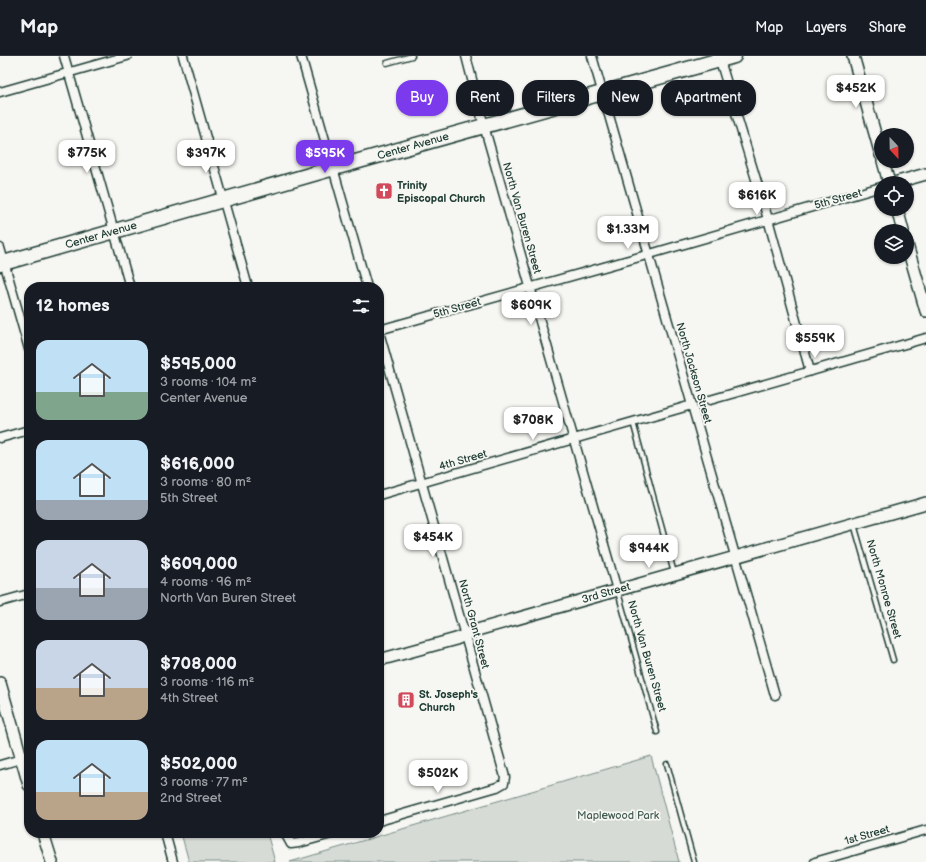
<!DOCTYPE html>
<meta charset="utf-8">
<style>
:root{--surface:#171b24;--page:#242831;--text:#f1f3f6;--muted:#9ea1a6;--line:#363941;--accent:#7c3aed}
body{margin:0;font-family:"Balsamiq Sans",sans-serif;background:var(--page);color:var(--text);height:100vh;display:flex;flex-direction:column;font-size:15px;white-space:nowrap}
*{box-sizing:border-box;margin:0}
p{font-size:13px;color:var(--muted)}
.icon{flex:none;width:22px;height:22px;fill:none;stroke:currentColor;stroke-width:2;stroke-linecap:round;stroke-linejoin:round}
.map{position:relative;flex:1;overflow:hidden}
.details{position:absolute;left:24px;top:226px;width:360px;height:556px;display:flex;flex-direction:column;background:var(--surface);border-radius:16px;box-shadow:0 1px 3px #0004}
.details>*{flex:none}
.guide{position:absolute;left:396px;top:24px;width:380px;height:36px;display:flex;gap:8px}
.needle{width:26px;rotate:158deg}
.buttons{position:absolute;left:874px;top:72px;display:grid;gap:8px}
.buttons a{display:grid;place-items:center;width:40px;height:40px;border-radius:50%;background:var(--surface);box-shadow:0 1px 3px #0004;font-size:20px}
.price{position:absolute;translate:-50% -34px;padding:0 9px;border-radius:8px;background:#fff;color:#222;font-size:13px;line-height:26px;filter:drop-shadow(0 1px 2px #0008)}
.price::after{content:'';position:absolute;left:50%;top:24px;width:12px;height:9px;margin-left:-6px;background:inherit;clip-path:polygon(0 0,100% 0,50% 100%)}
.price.on{background:var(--accent);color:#fff}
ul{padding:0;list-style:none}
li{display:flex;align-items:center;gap:12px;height:100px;padding:0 12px}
li span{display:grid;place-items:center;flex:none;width:112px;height:80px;border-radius:12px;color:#555}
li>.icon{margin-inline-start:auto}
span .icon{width:48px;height:48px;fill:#fffc;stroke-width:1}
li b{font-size:17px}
h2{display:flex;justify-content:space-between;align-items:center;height:48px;padding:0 12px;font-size:17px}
.tag{padding:0 14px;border-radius:16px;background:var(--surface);box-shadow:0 1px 3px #0004;font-size:14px;line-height:36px}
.tag.on{background:var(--accent);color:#fff}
header{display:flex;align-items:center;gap:24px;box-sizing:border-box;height:56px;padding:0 20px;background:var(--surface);border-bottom:1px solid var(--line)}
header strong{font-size:19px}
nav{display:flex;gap:22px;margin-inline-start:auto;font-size:14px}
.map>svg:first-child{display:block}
</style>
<header>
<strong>Map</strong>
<nav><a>Map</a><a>Layers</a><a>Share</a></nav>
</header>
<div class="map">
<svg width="926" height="806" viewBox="0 0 926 806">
<rect width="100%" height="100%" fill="#f6f6f2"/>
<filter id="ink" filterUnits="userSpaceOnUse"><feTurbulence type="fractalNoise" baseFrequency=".025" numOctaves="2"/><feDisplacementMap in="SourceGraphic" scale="8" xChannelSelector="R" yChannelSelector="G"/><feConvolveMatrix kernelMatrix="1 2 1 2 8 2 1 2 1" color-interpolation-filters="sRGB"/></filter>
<g filter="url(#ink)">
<!-- green -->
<path fill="#d6dbd6" stroke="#7a8c85" d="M651 700 679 806H290Z
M181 777H267L275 806H189Z"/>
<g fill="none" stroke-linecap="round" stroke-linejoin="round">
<!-- service casing -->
<g stroke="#1f3d34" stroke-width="7">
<path id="service" d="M387 7 412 0
M633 366 674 517
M854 468 893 604
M618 536 657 676
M667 708 694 806"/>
</g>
<!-- minor casing -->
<g stroke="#1f3d34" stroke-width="11">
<path id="minor" d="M64 0 130 231
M183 0 248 231
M301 0 367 231
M466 0 484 70 617 534
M592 0 775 639
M719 1 768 163 810 315
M0 36 127 0
M0 192 29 293
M379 274 650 198 881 131
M379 276 505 721 504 727 497 731 379 765
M710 344 926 282
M0 382 29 374
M379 439 692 349
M0 546 29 538
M0 709 21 703
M165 777 173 806
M285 777 291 788 299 787 335 777
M815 806 926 774"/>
</g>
<!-- tertiary casing -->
<g stroke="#1f3d34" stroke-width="14">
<path id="tertiary" d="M853 0 881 99
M883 105 889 127
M894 127 926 118
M897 153 903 175
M907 189 926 255
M379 604 456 583 477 574 926 447
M0 627 29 729
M43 777 52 806"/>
</g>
<!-- trunk casing -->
<g stroke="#1f3d34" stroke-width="17">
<path id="trunk" d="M0 208 334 112 734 0"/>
</g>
<!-- service -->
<use href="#service" stroke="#f6f6f2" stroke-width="4"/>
<!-- minor -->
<use href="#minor" stroke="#f6f6f2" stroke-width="8"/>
<!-- tertiary -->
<use href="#tertiary" stroke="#f6f6f2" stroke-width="11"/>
<!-- trunk -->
<use href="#trunk" stroke="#f6f6f2" stroke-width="14"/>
</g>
</g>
<!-- icons -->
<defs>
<g id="church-square" transform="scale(0.9)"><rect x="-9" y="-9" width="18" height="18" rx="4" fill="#d1495b" stroke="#f6f6f2"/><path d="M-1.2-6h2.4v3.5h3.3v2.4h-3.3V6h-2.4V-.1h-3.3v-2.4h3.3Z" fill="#fff"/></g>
<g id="building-square" transform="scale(0.9)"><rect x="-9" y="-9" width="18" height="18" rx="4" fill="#d1495b" stroke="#f6f6f2"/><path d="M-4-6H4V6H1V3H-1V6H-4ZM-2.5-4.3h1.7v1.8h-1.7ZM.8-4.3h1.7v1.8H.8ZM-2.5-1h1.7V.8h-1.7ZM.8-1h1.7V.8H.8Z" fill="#fff"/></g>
</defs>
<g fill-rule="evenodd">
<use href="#church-square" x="384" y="135"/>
<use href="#building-square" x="406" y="644"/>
</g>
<g text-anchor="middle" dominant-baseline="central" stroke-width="3.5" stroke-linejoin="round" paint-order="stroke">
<!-- street labels -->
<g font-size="11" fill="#1f3d34" stroke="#f6f6f2">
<text transform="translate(413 90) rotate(-16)">Center Avenue</text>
<text transform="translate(838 143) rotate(-16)">5th Street</text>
<text transform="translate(522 162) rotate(74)">North Van Buren Street</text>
<text transform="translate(101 179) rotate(-16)">Center Avenue</text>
<text transform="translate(457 252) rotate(-16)">5th Street</text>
<text transform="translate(694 317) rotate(74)">North Jackson Street</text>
<text transform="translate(463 404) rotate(-16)">4th Street</text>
<text transform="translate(884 533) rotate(74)">North Monroe Street</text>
<text transform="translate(606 537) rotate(-16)">3rd Street</text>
<text transform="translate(474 568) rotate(75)">North Grant Street</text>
<text transform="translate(647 600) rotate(74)">North Van Buren Street</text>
<text transform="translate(867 779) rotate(-16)">1st Street</text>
</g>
<!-- poi labels -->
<g font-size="11" font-weight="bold" fill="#1f3d34" stroke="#f6f6f2" text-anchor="start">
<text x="397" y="129">Trinity<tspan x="397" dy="13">Episcopal Church</tspan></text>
<text x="419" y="638">St. Joseph's<tspan x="419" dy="13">Church</tspan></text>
</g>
<!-- park labels -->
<g font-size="11" fill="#445d54" stroke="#f6f6f2">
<text x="618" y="759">Maplewood Park</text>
</g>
</g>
</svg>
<div class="buttons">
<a><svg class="needle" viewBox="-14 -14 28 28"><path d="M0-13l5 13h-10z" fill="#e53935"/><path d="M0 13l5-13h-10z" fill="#9ea1a6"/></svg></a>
<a><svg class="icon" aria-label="locate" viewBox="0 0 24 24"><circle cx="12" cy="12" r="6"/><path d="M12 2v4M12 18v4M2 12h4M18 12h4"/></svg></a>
<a><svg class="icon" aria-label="layers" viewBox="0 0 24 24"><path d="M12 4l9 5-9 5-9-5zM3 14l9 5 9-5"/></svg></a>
</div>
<b class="price" style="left:856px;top:53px">$452K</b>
<b class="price" style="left:87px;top:118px">$775K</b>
<b class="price" style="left:206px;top:118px">$397K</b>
<b class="price on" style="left:325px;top:118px">$595K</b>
<b class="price" style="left:757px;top:160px">$616K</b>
<b class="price" style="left:628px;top:194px">$1.33M</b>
<b class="price" style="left:531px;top:270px">$609K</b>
<b class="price" style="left:815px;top:303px">$559K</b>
<b class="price" style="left:533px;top:385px">$708K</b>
<b class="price" style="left:433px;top:502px">$454K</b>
<b class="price" style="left:649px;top:513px">$944K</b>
<b class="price" style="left:438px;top:738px">$502K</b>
<div class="guide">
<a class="tag on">Buy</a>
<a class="tag">Rent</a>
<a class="tag">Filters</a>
<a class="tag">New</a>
<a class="tag">Apartment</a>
</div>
<section class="details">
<h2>12 homes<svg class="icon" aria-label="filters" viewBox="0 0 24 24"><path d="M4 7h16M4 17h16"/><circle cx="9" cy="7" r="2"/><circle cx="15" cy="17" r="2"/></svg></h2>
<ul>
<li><span style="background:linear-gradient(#bfe0f5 65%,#7fa58c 0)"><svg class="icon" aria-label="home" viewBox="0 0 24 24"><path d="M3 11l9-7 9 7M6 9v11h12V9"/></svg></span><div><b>$595,000</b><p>3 rooms · 104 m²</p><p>Center Avenue</p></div></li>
<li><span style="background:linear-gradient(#bfe0f5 75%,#9aa5b1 0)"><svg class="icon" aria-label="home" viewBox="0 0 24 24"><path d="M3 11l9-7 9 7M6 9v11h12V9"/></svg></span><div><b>$616,000</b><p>3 rooms · 80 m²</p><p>5th Street</p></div></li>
<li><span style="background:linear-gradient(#c9d6e8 60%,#9aa5b1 0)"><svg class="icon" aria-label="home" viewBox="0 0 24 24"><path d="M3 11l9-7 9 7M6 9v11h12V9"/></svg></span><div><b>$609,000</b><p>4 rooms · 96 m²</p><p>North Van Buren Street</p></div></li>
<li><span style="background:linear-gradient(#c9d6e8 60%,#b9a48a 0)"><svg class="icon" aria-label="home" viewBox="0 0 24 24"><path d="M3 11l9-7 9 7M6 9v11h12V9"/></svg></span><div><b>$708,000</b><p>3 rooms · 116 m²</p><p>4th Street</p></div></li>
<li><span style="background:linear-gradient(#bfe0f5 65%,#b9a48a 0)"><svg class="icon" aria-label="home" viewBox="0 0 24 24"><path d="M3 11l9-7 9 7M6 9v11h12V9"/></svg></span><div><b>$502,000</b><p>3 rooms · 77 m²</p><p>2nd Street</p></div></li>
</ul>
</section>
</div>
